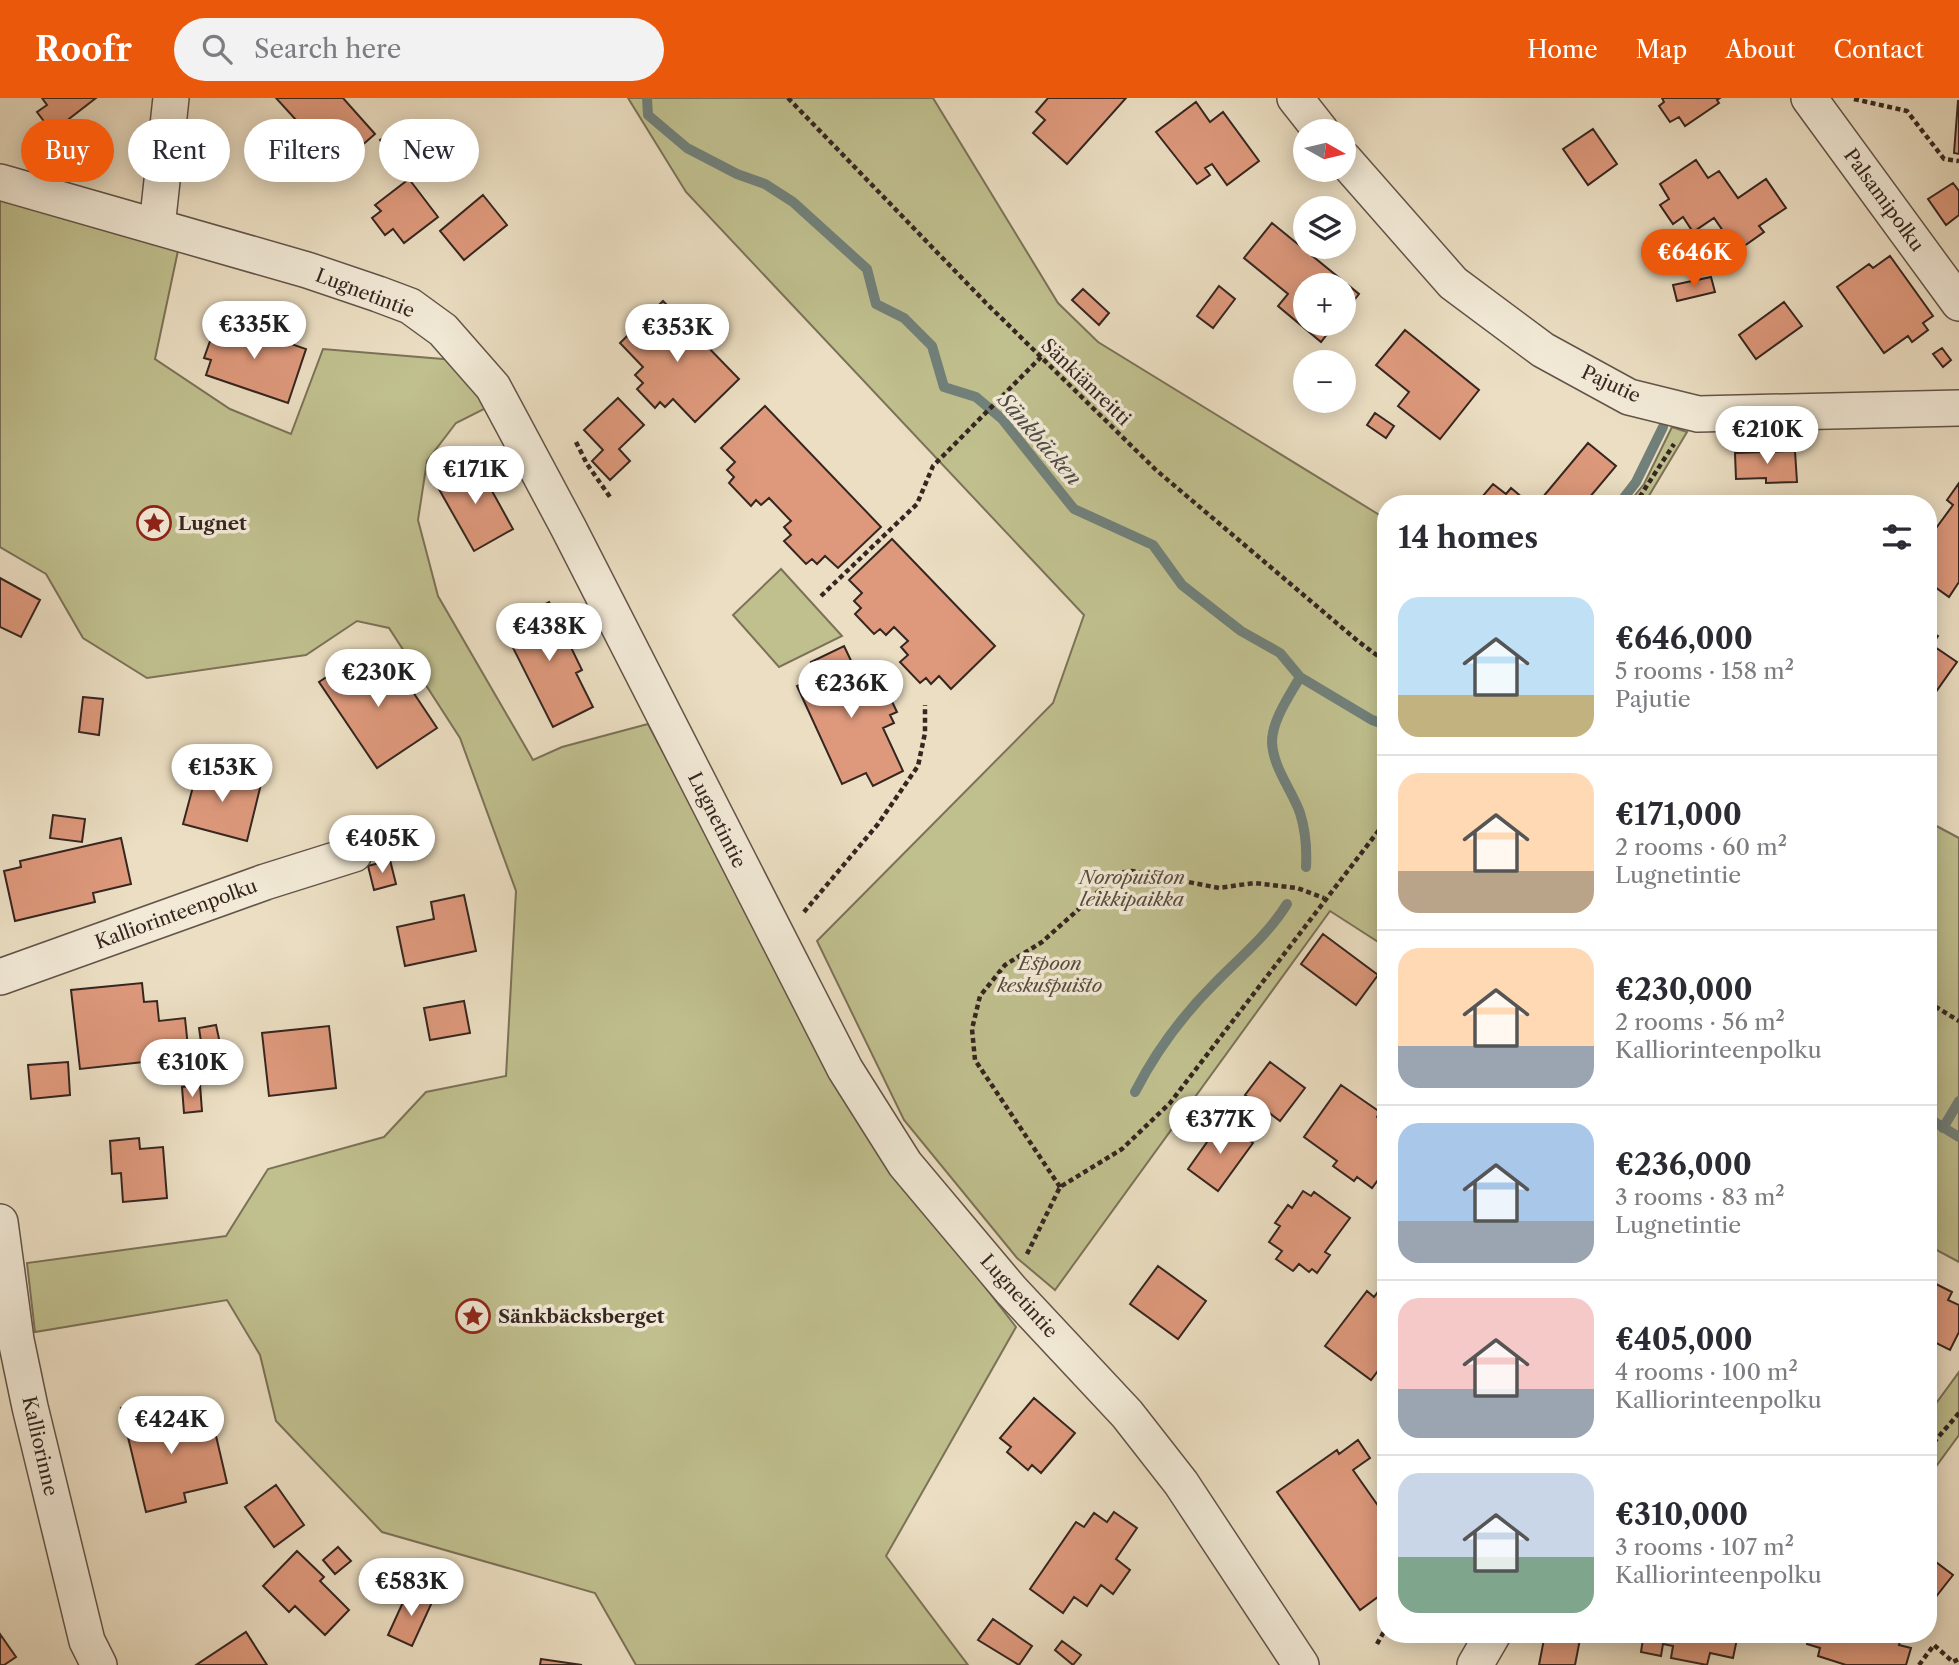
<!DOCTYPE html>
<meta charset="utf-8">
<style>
:root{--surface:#fff;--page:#f2f2f3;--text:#2b2b33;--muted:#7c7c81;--line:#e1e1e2;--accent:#ea580c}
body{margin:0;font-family:"Libre Caslon Text",serif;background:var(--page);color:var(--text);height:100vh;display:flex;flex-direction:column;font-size:26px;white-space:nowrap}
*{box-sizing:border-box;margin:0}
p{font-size:23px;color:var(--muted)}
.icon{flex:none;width:38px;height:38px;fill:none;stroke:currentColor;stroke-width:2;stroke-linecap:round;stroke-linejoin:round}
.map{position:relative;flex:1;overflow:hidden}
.sheet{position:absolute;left:1377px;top:397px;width:560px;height:1148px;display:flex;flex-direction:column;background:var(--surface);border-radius:28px;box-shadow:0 4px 18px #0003}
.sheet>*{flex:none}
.guide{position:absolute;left:21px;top:21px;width:665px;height:63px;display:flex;gap:14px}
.needle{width:46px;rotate:98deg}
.fabs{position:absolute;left:1293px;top:21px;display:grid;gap:14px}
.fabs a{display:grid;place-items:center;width:63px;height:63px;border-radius:50%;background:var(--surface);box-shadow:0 4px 18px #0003;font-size:35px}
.price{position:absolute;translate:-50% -60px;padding:0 16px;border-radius:24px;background:#fff;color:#222;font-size:23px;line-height:46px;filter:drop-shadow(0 2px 4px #0008)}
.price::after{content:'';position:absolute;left:50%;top:42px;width:21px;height:16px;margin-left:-10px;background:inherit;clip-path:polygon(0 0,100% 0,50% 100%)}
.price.current{background:var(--accent);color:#fff}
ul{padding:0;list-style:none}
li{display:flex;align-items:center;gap:21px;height:175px;padding:0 21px}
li+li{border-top:2px solid var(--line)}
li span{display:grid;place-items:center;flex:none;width:196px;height:140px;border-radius:21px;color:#555}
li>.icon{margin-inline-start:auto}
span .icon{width:84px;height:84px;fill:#fffc;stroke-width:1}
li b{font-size:30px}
h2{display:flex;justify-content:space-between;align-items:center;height:84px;padding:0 21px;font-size:30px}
.chip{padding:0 24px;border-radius:32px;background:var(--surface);box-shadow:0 4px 18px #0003;font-size:24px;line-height:63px}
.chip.current{background:var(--accent);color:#fff}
header{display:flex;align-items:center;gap:42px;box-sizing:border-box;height:98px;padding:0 35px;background:var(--accent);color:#fff}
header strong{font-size:33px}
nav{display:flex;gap:38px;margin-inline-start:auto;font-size:24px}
.search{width:490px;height:63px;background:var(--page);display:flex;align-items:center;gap:18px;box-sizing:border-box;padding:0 24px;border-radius:38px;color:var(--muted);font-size:26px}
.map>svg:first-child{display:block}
</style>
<header>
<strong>Roofr</strong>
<div class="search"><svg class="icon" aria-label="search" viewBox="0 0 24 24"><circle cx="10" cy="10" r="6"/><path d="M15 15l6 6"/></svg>Search here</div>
<nav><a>Home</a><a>Map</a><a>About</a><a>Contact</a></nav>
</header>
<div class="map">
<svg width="1959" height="1567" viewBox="0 0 1959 1567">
<rect width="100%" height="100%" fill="#ebdec2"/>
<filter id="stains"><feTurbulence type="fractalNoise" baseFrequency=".00286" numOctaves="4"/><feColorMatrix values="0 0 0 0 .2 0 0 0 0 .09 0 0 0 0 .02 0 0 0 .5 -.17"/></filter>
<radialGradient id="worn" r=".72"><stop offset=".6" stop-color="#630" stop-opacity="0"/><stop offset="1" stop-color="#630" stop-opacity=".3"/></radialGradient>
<!-- green -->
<path fill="#c0bf8e" stroke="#7b7258" stroke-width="2" d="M628 0H933L1058 205 1098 244 1386 421V849L1330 813 1055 1192 1017 1160 904 1022 817 843 1053 605 1084 517 686 94Z
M0 97 179 148 155 261 230 311 291 336 323 251 455 262 494 306 456 325 427 363 418 422 438 498 533 662 562 649 648 626 862 1030 1016 1229 886 1458 968 1567H636L595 1495 382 1434 276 1323 260 1257 227 1202 35 1234 27 1165 226 1138 268 1071 384 1039 426 994 506 978 516 793 460 640 389 530 357 523 306 557 147 580 83 540 46 476 0 449Z
M1672 329 1687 334 1644 406H1628L1644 386Z
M781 471 842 538 779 569 733 517Z
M1929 724 1959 740V1164L1929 1148Z
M1959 1274V1337L1929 1378V1315Z"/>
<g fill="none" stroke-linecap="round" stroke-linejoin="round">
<!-- stream -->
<path stroke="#71807a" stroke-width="10" d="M647 0 648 17 687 50 737 76 765 86 793 104 867 171 876 206 904 220 932 248 944 289 976 299 1002 321 1074 411 1153 447 1182 487 1241 533 1280 555 1300 579 1372 622 1386 627
M1619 406 1636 384 1663 329
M1300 579C1290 597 1272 622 1272 644 1273 670 1292 692 1300 715 1306 734 1307 750 1306 769
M1135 994C1156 953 1181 919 1214 886 1239 860 1267 838 1287 806
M1928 1020 1959 1039
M1943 1030 1959 1003"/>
</g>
<!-- building -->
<path fill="#de997c" stroke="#362621" stroke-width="2" d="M42 0H96L52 34 37 14 47 7Z
M276 0H343L375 36 351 57 331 34 318 46Z
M1048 0H1126L1067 66 1033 35 1045 22 1036 14Z
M1662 0H1720L1717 2 1719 5 1685 28 1679 19 1670 24 1659 8 1664 4Z
M1958 3H1959V56L1954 55Z
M1196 4 1210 24 1223 14 1259 63 1227 87 1212 66 1205 70 1210 77 1197 86 1156 34Z
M1593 31 1617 66 1588 87 1563 51Z
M394 33 401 42 387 51 380 42Z
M1696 62 1708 80 1719 73 1738 100 1766 81 1786 110 1759 128 1764 134 1737 153 1714 120 1693 134 1683 119 1673 126 1660 107 1669 101 1660 86Z
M409 81 438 119 404 145 393 131 385 137 372 120 381 113 375 107Z
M1953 85 1959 93V117L1946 127 1928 101Z
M483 97 507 127 464 162 440 133Z
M1272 125 1359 196 1344 215V187H1306V226H1335L1321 244 1278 208 1288 196 1244 160Z
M1890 158 1933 218 1923 225 1928 232 1912 244 1908 238 1884 255 1837 189 1869 166 1873 170Z
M1711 179 1715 194 1677 203 1673 187Z
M1219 188 1235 201 1213 230 1197 218Z
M1083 191 1109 215 1099 227 1072 202Z
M663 203 739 281 695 324 673 301 665 309 660 304 655 310 637 291 643 285 635 277 643 269 620 245Z
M1784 204 1802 228 1756 261 1739 237Z
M225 223 306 251 288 305 206 277 211 262 204 260 214 232 221 234Z
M1405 232 1479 292 1440 341 1398 308 1409 294 1376 267Z
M1942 250 1951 262 1943 269 1933 256Z
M618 300 644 327 619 351 630 363 610 382 592 363 603 352 584 332Z
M765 308 881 429 838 470 825 458 817 466 812 461 806 466 784 443 791 437 784 429 791 423 769 400 761 407 756 402 751 408 729 385 734 379 727 372 735 364 721 350Z
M1375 315 1394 328 1386 340 1367 327Z
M1588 345 1616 368 1584 406H1537Z
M1795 353 1797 384 1766 385V380L1736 381 1735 355Z
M476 364 513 431 474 453 436 386Z
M1959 385V484L1949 499 1928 484V429L1934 433 1953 407 1947 402Z
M1493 386 1506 396 1511 390 1530 406H1476Z
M892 441 995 548 951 591 939 578 931 586 926 580 920 585 900 564 908 557 901 549 908 543 894 529 886 537 880 531 874 536 855 516 861 510 854 503 862 495 849 482Z
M0 480 40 502 21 539 0 529Z
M549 504 582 572 576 575 593 609 553 629 502 528Z
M1928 532 1938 538 1932 547 1957 564 1928 605Z
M844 548 865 592 875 587 878 595 886 591 897 614 890 617 894 625 883 630 903 673 873 688 866 675 842 686 797 588 818 579 811 564Z
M364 554 381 580 397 570 437 630 377 670 319 584Z
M83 599 103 601 99 637 79 634Z
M198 670 261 686 247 743 183 726Z
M53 717 85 721 82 744 50 740Z
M121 740 131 786 93 795 95 804 15 823 4 773 21 769 20 763Z
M390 762 396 786 374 792 368 768Z
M464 797 476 853 405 868 397 829 434 821 431 804Z
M1323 836 1378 877 1356 907 1301 866Z
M142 885 144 904 157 903 159 923 185 920 189 959 80 971 71 892Z
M464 903 470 935 430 942 424 910Z
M216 927 222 955 203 958 199 930Z
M329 928 336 990 269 998 262 935Z
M68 964 70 997 31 1001 28 967Z
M1270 964 1305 990 1280 1023 1245 997Z
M200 987 202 1013 184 1015 182 989Z
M1341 987 1380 1014 1377 1019 1386 1025V1071L1372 1090 1357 1079 1354 1083 1333 1068 1337 1063 1304 1039Z
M1222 1023 1253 1045 1218 1093 1188 1071Z
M139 1040 140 1051 163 1049 167 1100 123 1104 121 1075 112 1076 110 1043Z
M1303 1093 1311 1098 1314 1094 1350 1120 1325 1154 1330 1157 1317 1175 1312 1171 1309 1174 1299 1166 1293 1173 1276 1161 1282 1153 1269 1144 1280 1128 1275 1125 1288 1107 1292 1110Z
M1158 1168 1206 1203 1178 1241 1130 1206Z
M1928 1182 1952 1194 1948 1202 1959 1207V1234L1950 1252 1928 1241Z
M1386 1183V1262L1371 1282 1325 1248 1367 1193 1374 1199Z
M163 1300 171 1335 213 1325 227 1385 184 1395 186 1404 146 1414 121 1310Z
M1034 1300 1075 1335 1041 1375 1032 1367 1028 1372 1007 1354 1011 1349 1000 1340Z
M1358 1342 1370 1360 1353 1372 1386 1419V1493L1360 1512 1277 1394 1337 1352 1339 1356Z
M276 1387 304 1427 274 1449 245 1409Z
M1114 1414 1137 1430 1116 1461 1130 1472 1113 1496 1101 1487 1087 1508 1074 1499 1063 1515 1030 1491 1076 1424 1084 1429 1094 1415 1107 1424Z
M338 1449 351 1463 335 1476 323 1462Z
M297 1453 324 1479 320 1483 349 1512 325 1537 295 1508 289 1514 263 1488Z
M1928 1458 1953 1477 1935 1500 1928 1495Z
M409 1491 433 1502 412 1548 388 1537Z
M993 1521 1032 1548 1019 1567 978 1542Z
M246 1534 267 1567H196Z
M0 1536 16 1559 4 1567H0Z
M1545 1536H1581L1575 1567H1539Z
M1622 1536H1738L1733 1560 1710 1555 1707 1567 1671 1560 1673 1548 1663 1546 1661 1558 1641 1554 1643 1541Z
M1810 1536H1902L1899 1547 1911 1550 1906 1567H1846L1818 1558 1820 1550 1807 1546Z
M1062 1543 1081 1557 1073 1567 1055 1552Z
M541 1561 582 1567H540Z"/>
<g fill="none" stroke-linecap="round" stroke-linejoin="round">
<!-- minor casing -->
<g stroke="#635449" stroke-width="38">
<path id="minor" d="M1295 0 1321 33
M1809 0 1959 205
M1344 61 1453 185 1543 252 1629 299 1698 316 1959 310
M0 84 307 172 378 196 410 208 443 232 493 289 568 429 845 971 905 1066 1011 1192 1127 1316 1181 1385 1301 1567
M157 129 171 0
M0 879 265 784 354 756
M0 1124 16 1242 30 1309 87 1543 99 1567
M1475 1567 1493 1536"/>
</g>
<!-- path -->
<path stroke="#362621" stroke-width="4.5" stroke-dasharray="5 3.5" stroke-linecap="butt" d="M788 0 986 205 1156 372 1359 544 1386 564
M1854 1 1907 13 1944 61 1959 63
M576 344 587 366 610 399
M1635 406 1674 346
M821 498 917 406 933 368 1041 259
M804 814 878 726 918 668 925 635V607
M1928 904 1959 923
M1060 1089 975 962 972 931 980 898 1005 867 1042 844 1119 775 1132 773 1219 790 1254 785 1297 790 1324 800
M1027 1156 1060 1089 1122 1051 1170 1005 1386 723
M1928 1351 1959 1315
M1377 1546 1386 1530
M1919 1567 1934 1547 1953 1564 1959 1561"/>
<!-- minor -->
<use href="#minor" stroke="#f2ead7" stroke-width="35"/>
</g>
<!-- icons -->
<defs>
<g id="sight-ring" transform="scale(1.75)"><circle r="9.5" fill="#f2ead7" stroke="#8f2418" stroke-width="1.5"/><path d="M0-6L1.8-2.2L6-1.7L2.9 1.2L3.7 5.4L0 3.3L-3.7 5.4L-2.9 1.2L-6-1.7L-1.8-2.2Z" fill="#8f2418"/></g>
</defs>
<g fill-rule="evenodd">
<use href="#sight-ring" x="154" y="425"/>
<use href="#sight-ring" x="473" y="1218"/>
</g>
<g text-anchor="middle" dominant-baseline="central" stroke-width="7" stroke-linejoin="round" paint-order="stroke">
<!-- street labels -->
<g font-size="19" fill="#362621" stroke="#f2ead7">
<text transform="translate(1884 102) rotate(54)">Palsamipolku</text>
<text transform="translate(365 195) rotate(21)">Lugnetintie</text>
<text transform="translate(1086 284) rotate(44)">Sänkiänreitti</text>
<text transform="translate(1611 286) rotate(25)">Pajutie</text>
<text transform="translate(717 722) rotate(63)">Lugnetintie</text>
<text transform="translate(176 816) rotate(-20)">Kalliorinteenpolku</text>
<text transform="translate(1019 1198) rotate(48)">Lugnetintie</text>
<text transform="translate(40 1348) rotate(77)">Kalliorinne</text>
</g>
<!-- poi labels -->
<g font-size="19" font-weight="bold" fill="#362621" stroke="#f2ead7" text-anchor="start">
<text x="178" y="425">Lugnet</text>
<text x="498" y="1218">Sänkbäcksberget</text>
</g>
<!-- park labels -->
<g font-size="19" font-style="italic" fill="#584c3c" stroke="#f2ead7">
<text x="1132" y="779">Noropuiston<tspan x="1132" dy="22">leikkipaikka</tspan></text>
<text x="1050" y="865">Espoon<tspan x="1050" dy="22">keskuspuisto</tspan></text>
</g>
<!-- water labels -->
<g font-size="21" font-style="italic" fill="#4e4c46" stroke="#f2ead7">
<text transform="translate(1040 341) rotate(49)">Sänkbäcken</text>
</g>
</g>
<rect width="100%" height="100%" filter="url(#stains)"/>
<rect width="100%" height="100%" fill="url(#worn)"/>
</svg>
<div class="fabs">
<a><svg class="needle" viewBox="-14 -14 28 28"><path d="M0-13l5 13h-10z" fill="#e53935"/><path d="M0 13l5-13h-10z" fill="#7c7c81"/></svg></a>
<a><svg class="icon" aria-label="layers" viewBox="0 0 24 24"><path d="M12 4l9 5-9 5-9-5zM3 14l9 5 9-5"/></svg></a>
<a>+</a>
<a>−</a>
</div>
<b class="price current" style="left:1694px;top:191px">€646K</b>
<b class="price" style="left:254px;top:263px">€335K</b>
<b class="price" style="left:677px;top:266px">€353K</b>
<b class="price" style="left:1767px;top:368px">€210K</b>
<b class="price" style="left:475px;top:408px">€171K</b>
<b class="price" style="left:549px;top:565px">€438K</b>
<b class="price" style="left:378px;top:611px">€230K</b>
<b class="price" style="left:851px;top:622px">€236K</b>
<b class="price" style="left:222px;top:706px">€153K</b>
<b class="price" style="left:382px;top:777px">€405K</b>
<b class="price" style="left:192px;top:1001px">€310K</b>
<b class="price" style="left:1220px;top:1058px">€377K</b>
<b class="price" style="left:171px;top:1358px">€424K</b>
<b class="price" style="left:411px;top:1520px">€583K</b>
<div class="guide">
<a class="chip current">Buy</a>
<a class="chip">Rent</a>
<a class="chip">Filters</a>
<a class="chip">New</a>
</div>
<section class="sheet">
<h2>14 homes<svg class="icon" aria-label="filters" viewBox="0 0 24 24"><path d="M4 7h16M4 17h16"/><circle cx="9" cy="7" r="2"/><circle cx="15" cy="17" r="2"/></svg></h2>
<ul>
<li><span style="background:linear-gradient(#bfe0f5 70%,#c2b280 0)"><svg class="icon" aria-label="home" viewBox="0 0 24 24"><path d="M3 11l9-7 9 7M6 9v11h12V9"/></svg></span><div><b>€646,000</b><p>5 rooms · 158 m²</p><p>Pajutie</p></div></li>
<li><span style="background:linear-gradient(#ffd9b3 70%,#b9a48a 0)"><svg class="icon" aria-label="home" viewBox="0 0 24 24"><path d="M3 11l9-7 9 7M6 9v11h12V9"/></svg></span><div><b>€171,000</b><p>2 rooms · 60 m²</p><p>Lugnetintie</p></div></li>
<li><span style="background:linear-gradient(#ffd9b3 70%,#9aa5b1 0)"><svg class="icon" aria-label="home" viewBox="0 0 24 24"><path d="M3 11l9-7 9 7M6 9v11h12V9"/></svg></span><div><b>€230,000</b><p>2 rooms · 56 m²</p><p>Kalliorinteenpolku</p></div></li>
<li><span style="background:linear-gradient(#a9c7e8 70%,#9aa5b1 0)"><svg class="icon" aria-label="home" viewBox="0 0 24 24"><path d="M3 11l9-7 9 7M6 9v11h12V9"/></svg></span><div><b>€236,000</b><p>3 rooms · 83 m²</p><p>Lugnetintie</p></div></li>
<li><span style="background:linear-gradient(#f6c9c9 65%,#9aa5b1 0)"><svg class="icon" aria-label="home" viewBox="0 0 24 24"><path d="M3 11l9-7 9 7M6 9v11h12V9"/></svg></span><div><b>€405,000</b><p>4 rooms · 100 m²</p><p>Kalliorinteenpolku</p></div></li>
<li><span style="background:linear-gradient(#c9d6e8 60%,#7fa58c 0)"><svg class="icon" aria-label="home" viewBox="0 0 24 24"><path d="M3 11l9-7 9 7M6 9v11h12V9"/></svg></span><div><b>€310,000</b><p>3 rooms · 107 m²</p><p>Kalliorinteenpolku</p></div></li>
</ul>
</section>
</div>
